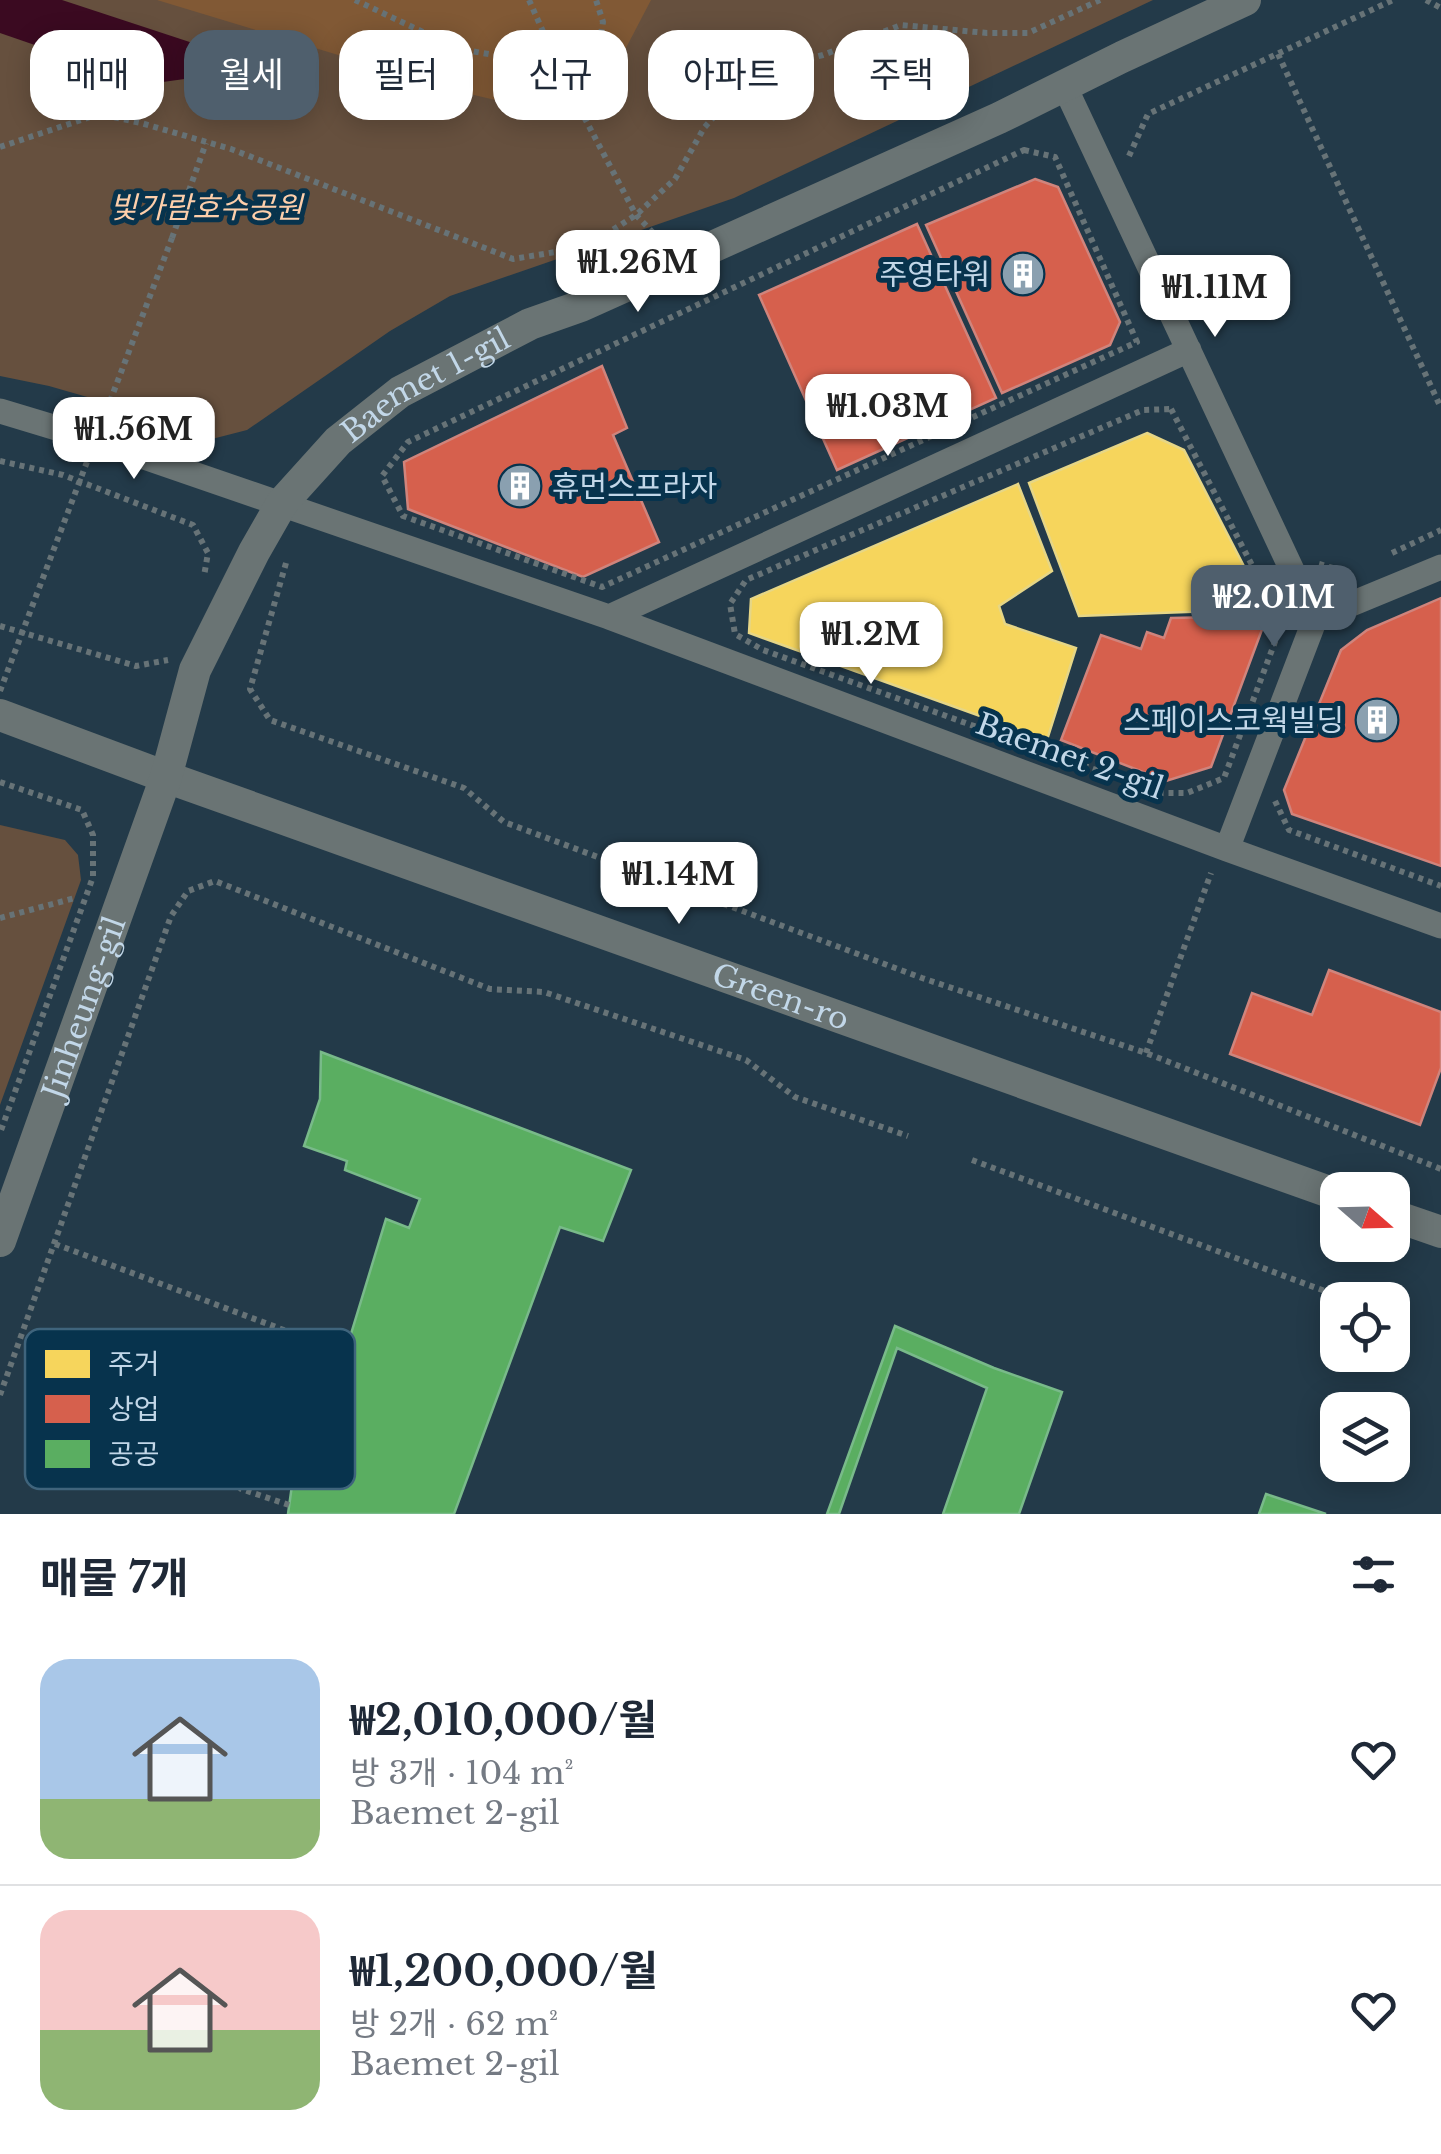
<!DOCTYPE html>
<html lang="ko">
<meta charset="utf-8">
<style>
:root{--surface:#fff;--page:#f6f6f7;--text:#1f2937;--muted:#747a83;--line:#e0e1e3;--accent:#4f5f6d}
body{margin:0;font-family:"Libre Baskerville","Noto Sans KR",serif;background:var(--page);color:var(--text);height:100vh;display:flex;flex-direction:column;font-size:38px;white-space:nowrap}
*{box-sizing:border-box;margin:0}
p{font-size:32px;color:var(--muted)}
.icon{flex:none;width:55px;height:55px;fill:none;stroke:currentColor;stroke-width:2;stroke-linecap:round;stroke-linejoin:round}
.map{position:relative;height:1514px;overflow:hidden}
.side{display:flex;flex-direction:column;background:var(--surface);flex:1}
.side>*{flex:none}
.guide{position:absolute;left:30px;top:30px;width:1382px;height:90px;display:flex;gap:20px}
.needle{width:65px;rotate:110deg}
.buttons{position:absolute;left:1320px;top:1172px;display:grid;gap:20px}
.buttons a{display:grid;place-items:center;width:90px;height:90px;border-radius:20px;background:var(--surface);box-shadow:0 5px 25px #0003;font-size:50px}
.price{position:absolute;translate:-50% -85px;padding:0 22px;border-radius:20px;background:#fff;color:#222;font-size:32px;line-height:65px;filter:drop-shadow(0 2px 5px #0008)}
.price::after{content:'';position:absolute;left:50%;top:60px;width:30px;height:22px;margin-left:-15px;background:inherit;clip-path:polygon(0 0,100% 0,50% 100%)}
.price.selected{background:var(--accent);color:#fff}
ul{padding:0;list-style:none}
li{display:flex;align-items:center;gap:30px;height:250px;padding:0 40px}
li+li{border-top:2px solid var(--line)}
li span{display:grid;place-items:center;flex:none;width:280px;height:200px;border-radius:30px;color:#555}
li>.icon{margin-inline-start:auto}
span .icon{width:120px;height:120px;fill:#fffc;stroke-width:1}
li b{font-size:42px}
h2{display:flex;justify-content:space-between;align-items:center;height:120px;padding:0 40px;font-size:42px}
.tag{padding:0 35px;border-radius:30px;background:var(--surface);box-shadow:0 5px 25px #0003;font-size:35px;line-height:90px}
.tag.selected{background:var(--accent);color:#fff}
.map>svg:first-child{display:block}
</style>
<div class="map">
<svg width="1441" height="1514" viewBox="0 0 1441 1514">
<rect width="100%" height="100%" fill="#233a49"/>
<!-- green -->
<path fill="#66503e" d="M0 0H1153L734 198 450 296 390 331 247 430 212 439 122 407 49 386 0 376Z
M0 825 65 840 78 855 81 880 0 1105Z"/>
<!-- forest -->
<path fill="#815935" d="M157 0H651L604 90 538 110 457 91Z"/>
<!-- water -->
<path fill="#3b0a21" d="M0 0H62L217 51 214 75 148 84 0 33Z"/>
<!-- homes -->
<path fill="#f6d55c" stroke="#e6d686" stroke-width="2.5" d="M1147 433 1184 450 1266 609 1079 616 1029 483Z
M1018 484 1052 571 999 606 1005 624 1076 648 1047 740 749 633 751 599Z"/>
<!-- shops -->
<path fill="#d6604d" stroke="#d0847c" stroke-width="2.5" d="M1035 179 1058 187 1120 322 1110 345 1002 393 926 225Z
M917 224 996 398 837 470 759 295Z
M602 366 627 428 613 435 659 542 583 577 408 509 404 462Z
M1441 598V866L1292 814 1284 790 1341 650 1367 630Z
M1267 616 1211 767 1166 781 1061 740 1101 635 1141 649 1147 632 1164 638 1171 618Z
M1329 970 1441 1012V1068L1420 1125 1230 1054 1252 993 1312 1015Z"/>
<!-- public -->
<path fill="#5aae61" stroke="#79ba8a" stroke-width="2.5" d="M321 1052 631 1170 603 1241 560 1227 454 1514H288L298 1442 333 1393 386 1219 409 1228 420 1199 345 1170 347 1161 304 1146 320 1099Z
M895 1326 994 1368 1062 1392 1019 1514H943L987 1388 897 1348 839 1514H827Z
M1266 1494 1326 1514H1259Z"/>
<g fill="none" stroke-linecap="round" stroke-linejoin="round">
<!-- path -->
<path stroke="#677377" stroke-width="6" stroke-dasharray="5 5" stroke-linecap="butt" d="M355 0 459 49 512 58 565 81 597 58 603 22 596 0
M529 0 565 81 636 215 659 239
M1426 0 1441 8
M1278 54 1441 408
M0 147 99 114 141 123 231 149 513 259 586 247 636 215 675 179 704 128 753 73 823 55 901 25 987 33H1028L1100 0
M1024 150 1055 157 1137 342 602 587 403 516 382 476 408 442Z
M1129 156 1148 114 1393 0
M172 238 206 143
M1171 409 1282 623 1224 778 1187 793H1160L763 650 735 634 730 604 746 580 1143 410Z
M0 461 63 475 193 525 208 553 204 576
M1392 553 1441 530
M286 563 250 689 270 720 464 788 504 822 922 978 1146 1053 1441 1169
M1319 564 1350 573
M0 626 136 666 168 660
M0 782 82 810 93 835V877L0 1133
M1275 801 1289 830 1441 886
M0 918 75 898
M1146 1053 1211 873
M972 1160 1349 1300
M55 1244 345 1353
M0 1395 171 916 188 891 215 881 490 989 544 992 746 1060 795 1097 908 1136
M289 1505 241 1489 299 1337"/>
<!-- minor -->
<path stroke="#6a7474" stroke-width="25" d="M1064 85 1315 619
M0 411 83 436 609 617 1227 849 1441 926
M609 617 1189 350
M1227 849 1315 619 1441 567"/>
<!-- tertiary -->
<g stroke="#6a7474" stroke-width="32">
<path id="s1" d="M0 715 166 777 1338 1195"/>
<path d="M1392 1215 1441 1232"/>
<path id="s2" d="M0 1241 166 777 195 670 254 552 282 503 338 441 400 392 530 324 581 306 999 118 1122 57 1245 0"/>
</g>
<!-- path-bridge -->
<path stroke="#677377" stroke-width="6" stroke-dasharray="5 5" stroke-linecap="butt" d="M0 691 172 238"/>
</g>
<!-- icons -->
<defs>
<g id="building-disc" transform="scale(2.25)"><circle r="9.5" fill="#8aa0b0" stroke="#07334d"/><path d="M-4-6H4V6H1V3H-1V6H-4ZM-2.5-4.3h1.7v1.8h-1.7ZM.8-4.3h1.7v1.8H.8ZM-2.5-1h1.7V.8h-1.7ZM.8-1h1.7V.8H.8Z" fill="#fff"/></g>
</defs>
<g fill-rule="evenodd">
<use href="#building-disc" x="1023" y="274"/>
<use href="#building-disc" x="520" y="486"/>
<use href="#building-disc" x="1377" y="720"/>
</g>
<g text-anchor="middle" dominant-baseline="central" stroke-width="10" stroke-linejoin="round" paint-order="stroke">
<!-- park labels -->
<g font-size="30" font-style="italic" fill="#fdcfab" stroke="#07334d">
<text x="206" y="207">빛가람호수공원</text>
</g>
<!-- poi labels -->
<g font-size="30" fill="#c2d7e8" stroke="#07334d" text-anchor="end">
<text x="990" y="274">주영타워</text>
<text x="552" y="486" text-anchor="start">휴먼스프라자</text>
<text x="1344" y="720">스페이스코웍빌딩</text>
</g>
<!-- street labels -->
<g font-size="30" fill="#c2d7e8" stroke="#07334d">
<text stroke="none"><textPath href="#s2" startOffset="980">Baemet 1-gil</textPath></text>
<text transform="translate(1070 756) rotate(20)">Baemet 2-gil</text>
<text stroke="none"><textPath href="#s1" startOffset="830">Green-ro</textPath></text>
<text stroke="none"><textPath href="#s2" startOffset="248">Jinheung-gil</textPath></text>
</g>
</g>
<!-- legend -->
<rect x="25" y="1329" width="330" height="160" rx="15" fill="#07334d" stroke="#3f647c" stroke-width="2.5"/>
<rect x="45" y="1350" width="45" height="28" fill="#f6d55c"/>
<rect x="45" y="1395" width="45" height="28" fill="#d6604d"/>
<rect x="45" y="1440" width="45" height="28" fill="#5aae61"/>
<g font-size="28" fill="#c2d7e8">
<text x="108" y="1374">주거</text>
<text x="108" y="1419">상업</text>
<text x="108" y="1464">공공</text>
</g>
</svg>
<div class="buttons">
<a><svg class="needle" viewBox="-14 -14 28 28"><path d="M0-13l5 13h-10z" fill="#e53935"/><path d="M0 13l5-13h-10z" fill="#747a83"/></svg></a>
<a><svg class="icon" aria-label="locate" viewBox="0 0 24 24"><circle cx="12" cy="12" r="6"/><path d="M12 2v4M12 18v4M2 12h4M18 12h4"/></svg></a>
<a><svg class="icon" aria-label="layers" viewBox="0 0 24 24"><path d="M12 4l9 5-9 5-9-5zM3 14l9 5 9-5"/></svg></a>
</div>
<b class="price" style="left:638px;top:315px">₩1.26M</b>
<b class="price" style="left:1215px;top:340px">₩1.11M</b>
<b class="price" style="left:888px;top:459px">₩1.03M</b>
<b class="price" style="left:134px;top:482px">₩1.56M</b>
<b class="price selected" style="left:1274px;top:650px">₩2.01M</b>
<b class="price" style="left:871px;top:687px">₩1.2M</b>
<b class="price" style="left:679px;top:927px">₩1.14M</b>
<div class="guide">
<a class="tag">매매</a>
<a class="tag selected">월세</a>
<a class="tag">필터</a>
<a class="tag">신규</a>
<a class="tag">아파트</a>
<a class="tag">주택</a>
</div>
</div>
<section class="side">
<h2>매물 7개<svg class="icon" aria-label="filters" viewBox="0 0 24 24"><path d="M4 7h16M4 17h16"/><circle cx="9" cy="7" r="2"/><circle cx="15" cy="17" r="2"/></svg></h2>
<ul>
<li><span style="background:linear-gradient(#a9c7e8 70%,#8fb573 0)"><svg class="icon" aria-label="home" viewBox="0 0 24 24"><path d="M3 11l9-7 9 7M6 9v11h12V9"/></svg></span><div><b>₩2,010,000/월</b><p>방 3개 · 104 m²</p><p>Baemet 2-gil</p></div><svg class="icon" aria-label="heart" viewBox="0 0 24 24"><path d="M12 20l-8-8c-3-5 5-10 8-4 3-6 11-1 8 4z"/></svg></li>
<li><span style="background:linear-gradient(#f6c9c9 60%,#8fb573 0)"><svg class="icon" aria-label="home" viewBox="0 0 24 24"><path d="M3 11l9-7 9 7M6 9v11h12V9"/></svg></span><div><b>₩1,200,000/월</b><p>방 2개 · 62 m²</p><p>Baemet 2-gil</p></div><svg class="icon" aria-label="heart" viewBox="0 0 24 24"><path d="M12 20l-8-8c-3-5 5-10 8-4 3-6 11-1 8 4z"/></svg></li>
</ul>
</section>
